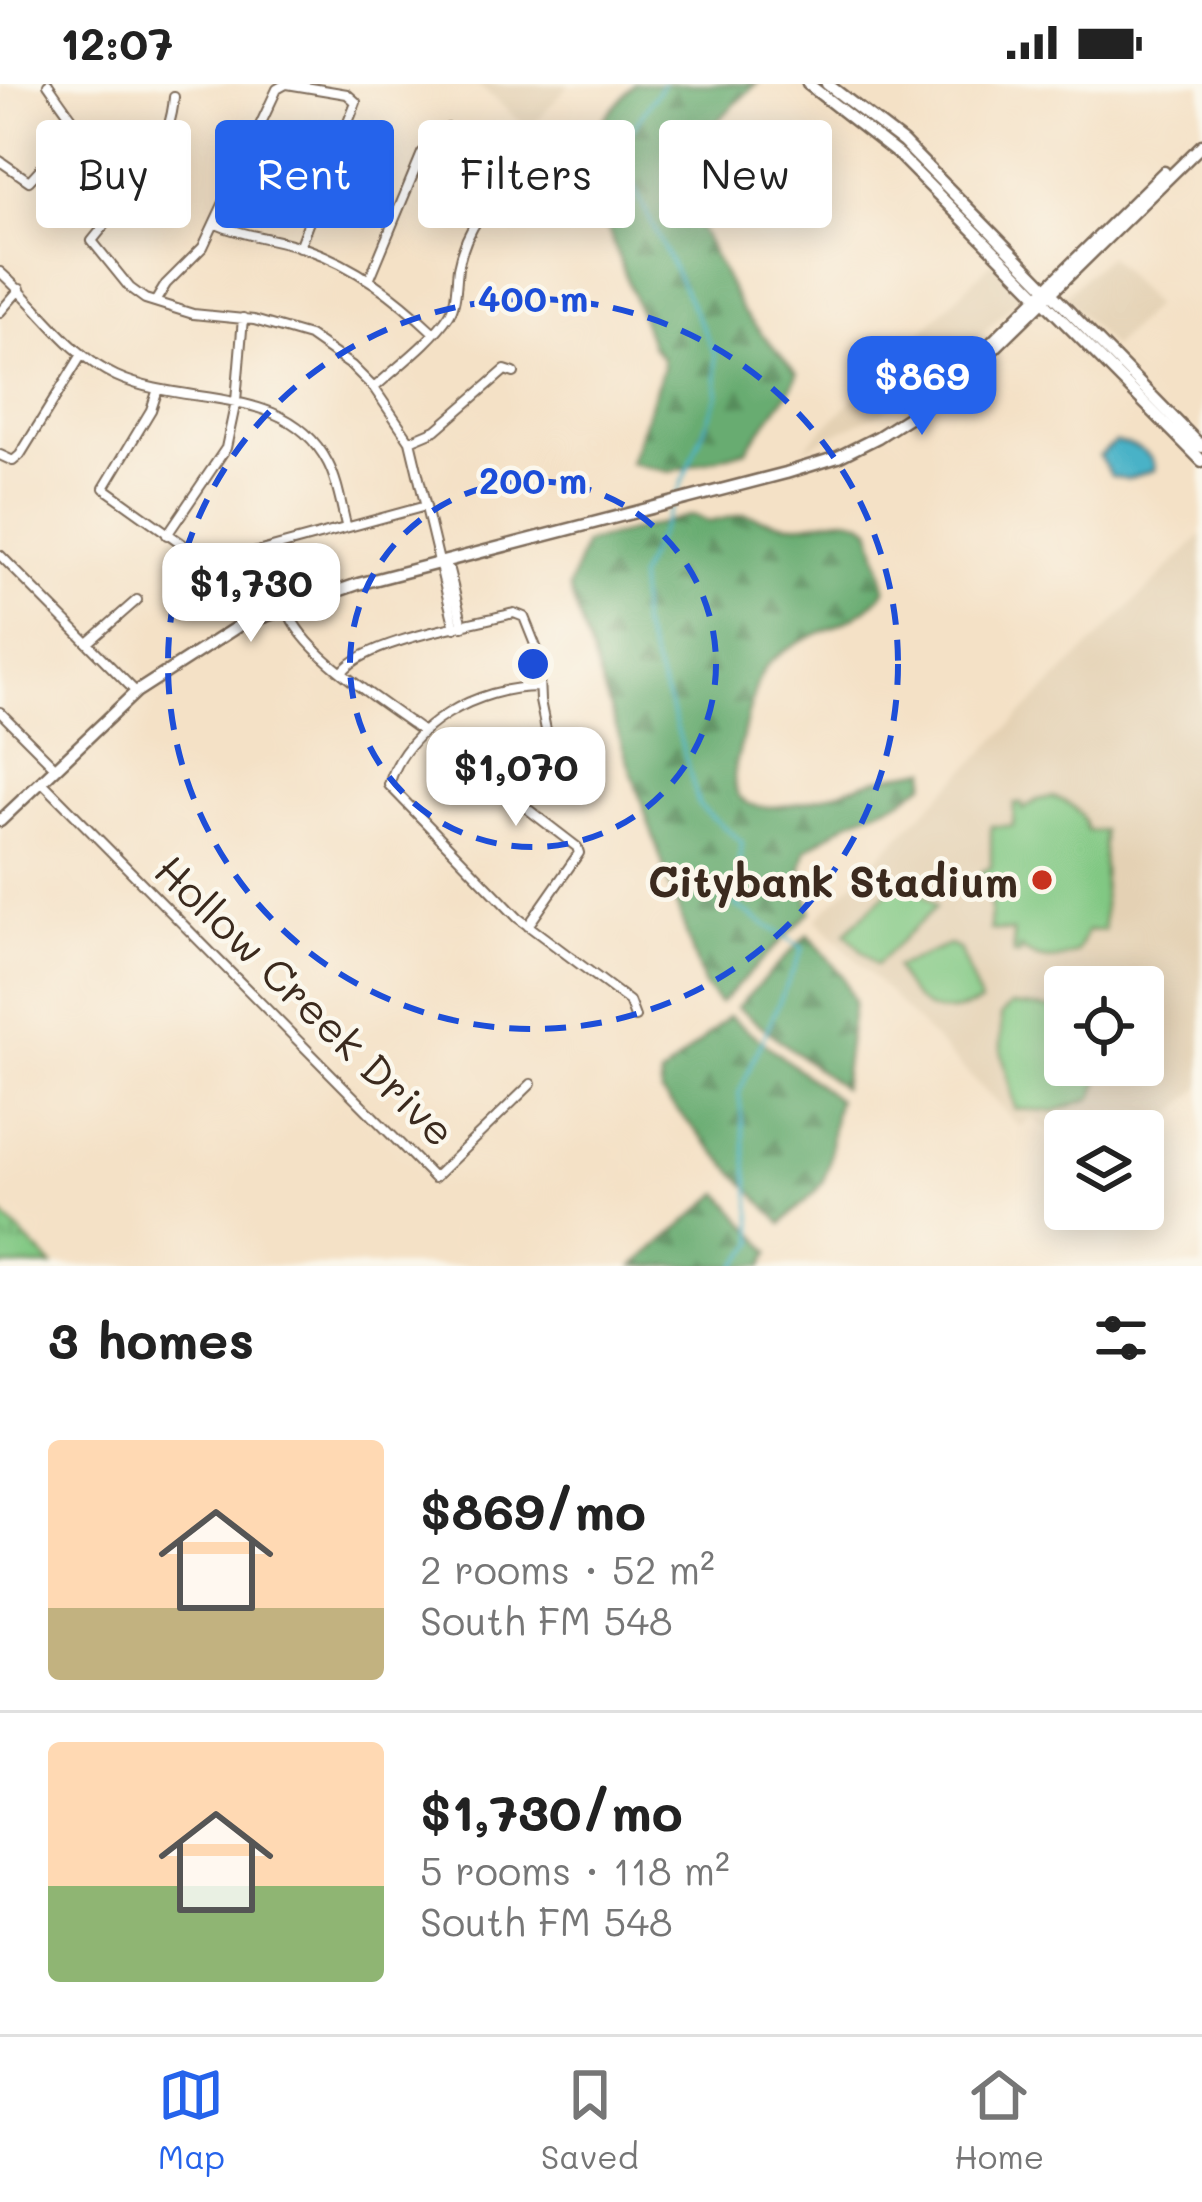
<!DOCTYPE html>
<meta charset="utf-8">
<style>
:root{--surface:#fff;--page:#f2f2f2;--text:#222;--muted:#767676;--line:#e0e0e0;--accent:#2563eb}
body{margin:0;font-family:Mali,sans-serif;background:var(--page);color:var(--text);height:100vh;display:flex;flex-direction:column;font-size:45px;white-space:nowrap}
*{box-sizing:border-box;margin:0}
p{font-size:39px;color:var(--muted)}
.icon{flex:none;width:66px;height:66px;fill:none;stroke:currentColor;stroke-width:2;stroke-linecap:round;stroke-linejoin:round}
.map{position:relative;height:1182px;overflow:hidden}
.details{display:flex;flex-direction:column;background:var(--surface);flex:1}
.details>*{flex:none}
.guide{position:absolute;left:36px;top:36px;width:1131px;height:108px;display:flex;gap:24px}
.tools{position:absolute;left:1044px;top:882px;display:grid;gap:24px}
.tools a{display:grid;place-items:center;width:120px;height:120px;border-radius:12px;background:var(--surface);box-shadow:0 6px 30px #0003;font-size:60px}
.price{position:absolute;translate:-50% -102px;padding:0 27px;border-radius:24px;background:#fff;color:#222;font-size:39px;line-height:78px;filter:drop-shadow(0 3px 6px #0008)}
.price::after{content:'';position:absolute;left:50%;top:72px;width:36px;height:27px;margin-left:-18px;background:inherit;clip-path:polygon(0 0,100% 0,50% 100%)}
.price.current{background:var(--accent);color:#fff}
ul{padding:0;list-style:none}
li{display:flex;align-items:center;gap:36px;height:300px;padding:0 48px}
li+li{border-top:3px solid var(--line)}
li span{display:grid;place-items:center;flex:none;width:336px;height:240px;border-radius:12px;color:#555}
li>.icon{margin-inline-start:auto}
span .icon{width:144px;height:144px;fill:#fffc;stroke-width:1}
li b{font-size:51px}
h2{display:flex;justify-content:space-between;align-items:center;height:144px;padding:0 48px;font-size:51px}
.tag{padding:0 42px;border-radius:12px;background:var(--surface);box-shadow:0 6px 30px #0003;font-size:42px;line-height:108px}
.tag.current{background:var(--accent);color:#fff}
.status{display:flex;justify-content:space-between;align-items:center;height:84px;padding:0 60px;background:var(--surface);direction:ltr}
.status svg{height:33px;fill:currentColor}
.menu{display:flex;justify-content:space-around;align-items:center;height:168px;border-top:3px solid var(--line);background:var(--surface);font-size:33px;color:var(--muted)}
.menu a{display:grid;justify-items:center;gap:6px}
.menu .current{color:var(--accent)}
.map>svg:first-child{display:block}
</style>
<div class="status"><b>12:07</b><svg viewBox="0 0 49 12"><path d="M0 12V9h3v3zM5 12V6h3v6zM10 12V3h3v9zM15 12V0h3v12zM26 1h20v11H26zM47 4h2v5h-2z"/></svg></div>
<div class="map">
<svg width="1202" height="1182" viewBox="0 0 1202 1182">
<defs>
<pattern id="grass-tufts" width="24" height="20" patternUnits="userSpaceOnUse" patternTransform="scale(3)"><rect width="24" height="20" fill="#81c883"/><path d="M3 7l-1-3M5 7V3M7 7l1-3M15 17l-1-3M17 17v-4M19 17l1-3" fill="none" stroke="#6ba36b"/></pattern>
<pattern id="forest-firs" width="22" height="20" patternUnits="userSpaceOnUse" patternTransform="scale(3)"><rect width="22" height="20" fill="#68ac71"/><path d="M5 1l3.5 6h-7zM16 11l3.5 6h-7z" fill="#578c5c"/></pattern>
</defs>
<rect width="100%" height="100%" fill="#fbf7ec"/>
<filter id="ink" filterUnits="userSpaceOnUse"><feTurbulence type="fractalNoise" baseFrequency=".00833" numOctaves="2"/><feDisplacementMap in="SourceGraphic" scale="24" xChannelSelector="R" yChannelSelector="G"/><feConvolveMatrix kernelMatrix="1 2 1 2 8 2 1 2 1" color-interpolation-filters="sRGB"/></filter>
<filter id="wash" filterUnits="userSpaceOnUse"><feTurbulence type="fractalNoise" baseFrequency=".004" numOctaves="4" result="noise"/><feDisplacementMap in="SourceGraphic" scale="48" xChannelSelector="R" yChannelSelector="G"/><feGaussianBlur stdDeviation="2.7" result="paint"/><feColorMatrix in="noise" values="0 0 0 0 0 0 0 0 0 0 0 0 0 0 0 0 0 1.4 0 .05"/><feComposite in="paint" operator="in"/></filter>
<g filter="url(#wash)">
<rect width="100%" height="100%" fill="#f4e1c6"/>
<!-- built -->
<path fill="#e4d1b4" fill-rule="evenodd" d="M477 0H569L530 46Z
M1108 171 1154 222 1112 263 1064 212Z
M995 175 1026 206 980 252 932 295 883 327 803 365Z
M1202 451V1002L1171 1032 1145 1044 1065 1047 1063 1055 1032 1035 1020 1043 816 835ZM1065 903H1143V981H1065Z"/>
<!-- grass -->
<path fill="url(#grass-tufts)" stroke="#5e7950" stroke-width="3" d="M0 1128 53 1182H0Z"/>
<!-- forest -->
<path fill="url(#forest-firs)" stroke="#526b48" stroke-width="3" d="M634 0H756L677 76 673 90 742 227 797 290 791 305 746 366 670 388 630 379 663 284 662 274 652 262 578 65Z
M745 430C764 435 785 442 804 440 827 438 850 426 871 444L886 504C860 545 794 548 765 584 753 599 744 651 738 672 711 763 836 707 873 696 891 691 909 688 927 685L925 699 902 716 851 736 806 766 801 788 811 827 720 919 704 902 569 504 585 459 693 431 709 438Z
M808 850 842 891 854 918 842 1004 737 923Z
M729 932 838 1016C828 1042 836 1070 823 1096 816 1112 794 1125 782 1140L661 1009V993Z
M720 1109 770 1168 763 1182H634Z"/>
<!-- pitch -->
<path fill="#81c883" stroke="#5e7950" stroke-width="3" d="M1052 713C1072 718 1082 727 1087 747H1103L1104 846 1087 847 1077 868C1056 879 1039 879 1020 864V870H1014L1013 848 990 846 991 810 981 804V788L991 783V742H1013L1014 720H1022L1023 726 1037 716Z
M905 791 936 823 876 881 845 849Z
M949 861 959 865 981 919C936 937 915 927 895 883Z
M1011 921 1065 926V981H1105L1093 1014 1055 1027 1015 1025 1001 965V931Z"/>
<!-- water -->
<path fill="#48b2c7" stroke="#426e72" stroke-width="3" d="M1115 358C1133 361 1152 366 1155 386L1127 395 1111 392 1099 372Z"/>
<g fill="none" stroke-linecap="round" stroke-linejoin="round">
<!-- stream -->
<path stroke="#48b2c7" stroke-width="3" d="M663 0 628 51 624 82 715 270 718 311 676 413
M672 422 638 493 641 543 674 634 699 722 742 758 736 822 803 864 739 1009 755 1159 736 1182"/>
</g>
</g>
<g filter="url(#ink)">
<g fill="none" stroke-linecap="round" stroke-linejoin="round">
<!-- street casing -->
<g stroke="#7c6a59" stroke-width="12">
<path id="street" d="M48 0C76 41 98 74 142 98
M287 0 347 10 356 18 299 163
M174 13C170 71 126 114 92 157L130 204 145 215 193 230 254 236 309 252 352 282 374 304 410 357 455 544
M0 77 29 97 53 71 81 49
M216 140C246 153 276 154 307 165 356 182 396 213 433 248
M0 188C39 222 68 270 116 292 185 324 287 299 328 379 338 398 341 421 346 441
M370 194 422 69 448 44
M155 218 166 200 203 163 277 5 286 0
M0 228 20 205
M374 304C398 282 431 258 449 231 457 219 456 199 458 184 465 148 488 108 526 101
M157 308 151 326 104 404 216 484 246 471 426 422
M410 357 436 346 505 286 514 289
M0 371 13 377 20 371 81 272
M167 451 226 364 236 317 243 234
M0 471 136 608
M442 480 449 486 463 542
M287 525C304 572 382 617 423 648
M88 559 137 516
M343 587C368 556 472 540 514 529L524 533 538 568 540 617 551 670 547 676 505 696 503 706 577 763 579 769 528 842
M538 603C479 603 406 641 389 701L518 834 629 917 635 933
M0 628 55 683
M41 697 434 1094 531 1000"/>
</g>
<!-- secondary casing -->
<g stroke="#7c6a59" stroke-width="15">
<path id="secondary" d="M808 0 899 71 1202 377
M827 0 903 58 1202 363
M921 319 976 274 1164 88
M0 737 136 608 240 541 358 500 786 389 838 373 878 353 953 305 1202 61"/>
</g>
<!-- street -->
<use href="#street" stroke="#fff" stroke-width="8"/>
<!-- secondary -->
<use href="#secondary" stroke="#fff" stroke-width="10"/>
</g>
</g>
<!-- distance rings -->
<g fill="none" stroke="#1d4ed8" stroke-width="6" stroke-dasharray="21 15">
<circle cx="533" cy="580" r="183"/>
<circle cx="533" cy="580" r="365"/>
</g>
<!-- markers -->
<circle fill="#c8321e" stroke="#fbf7ec" stroke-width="4.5" cx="1042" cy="796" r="12"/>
<g text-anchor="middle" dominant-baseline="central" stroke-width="9" stroke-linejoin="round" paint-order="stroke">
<!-- poi labels -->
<g font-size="42" font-weight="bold" fill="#3b2a1e" stroke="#fbf7ec" text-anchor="end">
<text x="1018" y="796">Citybank Stadium</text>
</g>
<!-- street labels -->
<g font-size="42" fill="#3b2a1e" stroke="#fbf7ec">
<text transform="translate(306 916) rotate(44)">Hollow Creek Drive</text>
</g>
</g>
<circle cx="533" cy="580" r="18" fill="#1d4ed8" stroke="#fbf7ec" stroke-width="6"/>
<g font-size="36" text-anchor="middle" font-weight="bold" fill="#1d4ed8" stroke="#fbf7ec" stroke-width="9" stroke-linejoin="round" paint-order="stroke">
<text x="533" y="228">400 m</text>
<text x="533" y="410">200 m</text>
</g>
</svg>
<div class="tools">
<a><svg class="icon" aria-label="locate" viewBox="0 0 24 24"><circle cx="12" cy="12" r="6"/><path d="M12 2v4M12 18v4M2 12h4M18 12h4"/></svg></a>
<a><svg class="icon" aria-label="layers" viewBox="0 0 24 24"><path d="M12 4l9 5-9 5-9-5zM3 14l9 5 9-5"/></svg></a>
</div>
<b class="price current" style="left:922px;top:354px">$869</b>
<b class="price" style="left:251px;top:561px">$1,730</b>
<b class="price" style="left:516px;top:745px">$1,070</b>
<div class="guide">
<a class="tag">Buy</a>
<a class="tag current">Rent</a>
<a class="tag">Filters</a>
<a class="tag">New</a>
</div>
</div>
<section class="details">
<h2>3 homes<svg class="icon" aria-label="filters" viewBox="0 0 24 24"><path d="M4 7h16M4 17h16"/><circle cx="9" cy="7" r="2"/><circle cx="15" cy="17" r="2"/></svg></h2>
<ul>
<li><span style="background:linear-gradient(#ffd9b3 70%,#c2b280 0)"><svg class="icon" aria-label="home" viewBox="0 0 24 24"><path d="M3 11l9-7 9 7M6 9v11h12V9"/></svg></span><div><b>$869/mo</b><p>2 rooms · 52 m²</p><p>South FM 548</p></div></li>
<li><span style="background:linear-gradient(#ffd9b3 60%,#8fb573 0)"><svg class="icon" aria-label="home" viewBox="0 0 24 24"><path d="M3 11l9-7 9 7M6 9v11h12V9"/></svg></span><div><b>$1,730/mo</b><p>5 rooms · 118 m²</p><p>South FM 548</p></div></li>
</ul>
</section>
<nav class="menu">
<a class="current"><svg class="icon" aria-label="map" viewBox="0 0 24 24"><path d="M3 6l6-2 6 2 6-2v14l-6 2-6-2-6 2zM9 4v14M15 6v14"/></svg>Map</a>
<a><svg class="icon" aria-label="saved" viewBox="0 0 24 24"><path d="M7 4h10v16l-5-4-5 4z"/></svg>Saved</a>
<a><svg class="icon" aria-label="home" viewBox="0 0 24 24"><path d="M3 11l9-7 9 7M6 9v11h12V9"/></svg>Home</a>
</nav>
